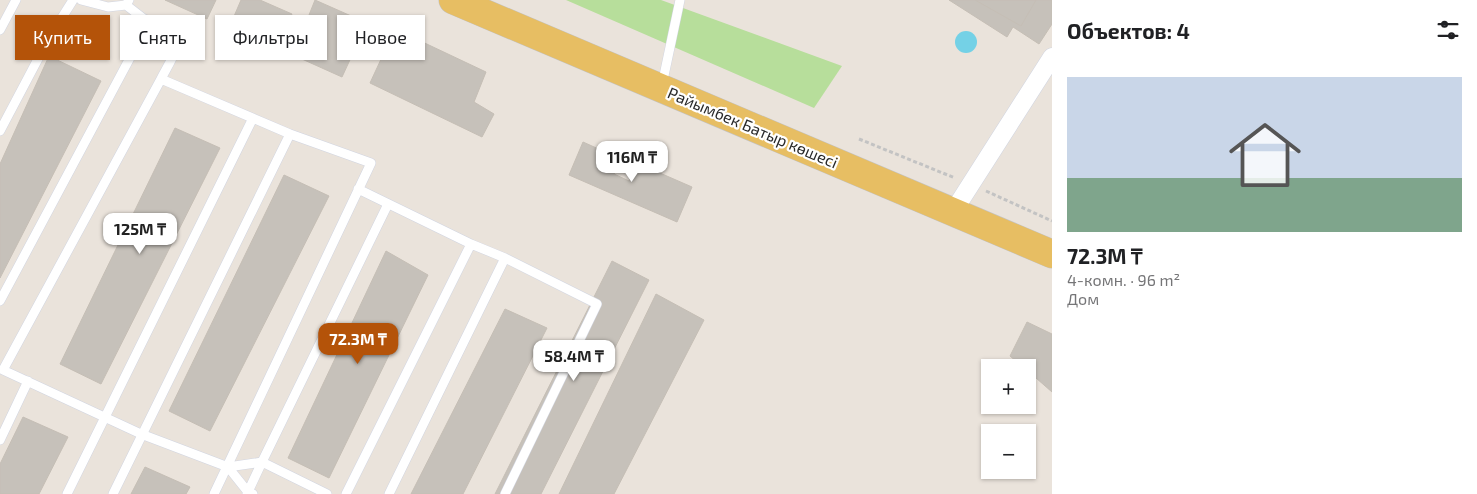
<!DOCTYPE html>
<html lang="ru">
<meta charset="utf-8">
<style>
:root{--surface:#fff;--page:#f6f6f6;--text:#202124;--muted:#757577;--line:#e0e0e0;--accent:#b45309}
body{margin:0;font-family:"Exo 2",sans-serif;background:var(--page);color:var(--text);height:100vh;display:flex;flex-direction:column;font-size:19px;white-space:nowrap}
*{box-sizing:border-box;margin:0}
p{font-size:16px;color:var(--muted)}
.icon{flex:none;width:28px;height:28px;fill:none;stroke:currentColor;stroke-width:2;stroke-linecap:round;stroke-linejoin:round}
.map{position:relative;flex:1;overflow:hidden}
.panel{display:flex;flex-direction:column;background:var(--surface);width:425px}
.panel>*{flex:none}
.top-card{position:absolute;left:15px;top:15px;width:475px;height:45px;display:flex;gap:10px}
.buttons{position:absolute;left:981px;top:359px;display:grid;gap:10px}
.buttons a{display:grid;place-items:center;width:55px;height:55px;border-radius:0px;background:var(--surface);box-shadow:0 1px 4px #0004;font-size:25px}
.price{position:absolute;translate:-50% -42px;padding:0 11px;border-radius:10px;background:#fff;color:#222;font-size:16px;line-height:32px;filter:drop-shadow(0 1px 2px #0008)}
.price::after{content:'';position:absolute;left:50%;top:30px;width:15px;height:11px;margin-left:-8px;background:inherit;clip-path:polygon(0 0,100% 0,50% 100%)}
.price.selected{background:var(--accent);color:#fff}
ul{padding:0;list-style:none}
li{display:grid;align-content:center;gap:10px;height:265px;padding:0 15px}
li+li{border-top:1px solid var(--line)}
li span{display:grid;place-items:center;height:155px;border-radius:0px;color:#555}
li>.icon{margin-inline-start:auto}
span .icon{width:90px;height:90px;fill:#fffc;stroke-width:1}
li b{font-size:21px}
h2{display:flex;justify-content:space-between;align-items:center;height:60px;padding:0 15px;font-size:21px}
.chip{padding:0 18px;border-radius:0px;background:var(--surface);box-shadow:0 1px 4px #0004;font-size:18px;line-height:45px}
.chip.selected{background:var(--accent);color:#fff}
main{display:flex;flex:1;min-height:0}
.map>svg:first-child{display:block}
</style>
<main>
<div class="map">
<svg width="1052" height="494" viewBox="0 0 1052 494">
<rect width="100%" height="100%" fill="#eae3db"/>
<!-- green -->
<path fill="#b7de9b" d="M566 0H661L842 66 814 108Z"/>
<!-- water -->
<path fill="#74d1e6" d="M955 42a11 11 0 1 1 22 0a11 11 0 1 1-22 0Z"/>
<!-- building -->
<path fill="#c6c1ba" stroke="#c5beb5" d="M165 0H216L207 19Z
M241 0H260L292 14 277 48 229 28Z
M315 0 367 23 342 77 293 55Z
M949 0H1052V24L1039 44 1013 27 1007 37Z
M975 0H1036L1021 26Z
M395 29 486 72 474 102 494 114 482 137 370 83Z
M49 56 101 81 0 278V164Z
M175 128 220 148 101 384 60 364Z
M583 142 621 159 614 174 629 181 637 163 692 187 677 222 569 175Z
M284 175 329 196 210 431 169 411Z
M386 251 428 275 329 478 288 458Z
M612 261 649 280 541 494H495Z
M656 294 704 320 614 494H559Z
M505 309 547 328 463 494H411Z
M1027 322 1052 334V392L1028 371V368H1024L1010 356Z
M23 417 68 437 39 494H0V464Z
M145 467 190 487 186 494H131Z"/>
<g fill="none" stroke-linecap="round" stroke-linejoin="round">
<!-- service casing -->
<g stroke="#d1d5e1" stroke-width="10">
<path id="service" d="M81 0 108 7 126 5
M144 19C152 22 164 24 171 28 187 40 167 66 161 79L3 370 141 434 228 467 262 462 388 204
M0 30 16 0
M161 79 290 134 371 163 214 494
M662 85 680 0
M0 131 49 38 73 0
M505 258 597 304 505 494
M0 301 139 41 144 29V19L126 5 129 0
M0 440 28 381
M228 467 248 492 253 494
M67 494 253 118
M113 494 290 134
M247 494 262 462 327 494
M346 494 471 244 358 189
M389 494 505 258 471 244"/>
</g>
<!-- minor casing -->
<g stroke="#d1d5e1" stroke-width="19">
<path id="minor" d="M953 212 1052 57"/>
</g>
<!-- primary casing -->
<g stroke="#c3c3c3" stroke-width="29">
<path id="primary" d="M453 0 1052 254"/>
</g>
<!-- path -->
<path stroke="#c3c3c3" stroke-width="3" stroke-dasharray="4 2.5" stroke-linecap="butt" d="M859 139 955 178
M986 191 1052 221"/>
<!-- service -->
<use href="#service" stroke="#fff" stroke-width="9"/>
<!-- minor -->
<use href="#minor" stroke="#fff" stroke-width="18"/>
<!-- primary -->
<use href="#primary" stroke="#e7be63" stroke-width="28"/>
</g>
<g text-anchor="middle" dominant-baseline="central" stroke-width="4.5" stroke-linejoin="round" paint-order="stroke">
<!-- street labels -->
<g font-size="16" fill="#292929" stroke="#fff">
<text transform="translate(753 127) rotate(23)">Райымбек Батыр көшесі</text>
</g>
</g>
</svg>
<div class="buttons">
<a>+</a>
<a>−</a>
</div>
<b class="price" style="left:632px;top:183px">116M ₸</b>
<b class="price" style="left:140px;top:255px">125M ₸</b>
<b class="price selected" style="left:358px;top:365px">72.3M ₸</b>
<b class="price" style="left:574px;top:382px">58.4M ₸</b>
<div class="top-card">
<a class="chip selected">Купить</a>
<a class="chip">Снять</a>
<a class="chip">Фильтры</a>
<a class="chip">Новое</a>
</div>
</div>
<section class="panel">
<h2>Объектов: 4<svg class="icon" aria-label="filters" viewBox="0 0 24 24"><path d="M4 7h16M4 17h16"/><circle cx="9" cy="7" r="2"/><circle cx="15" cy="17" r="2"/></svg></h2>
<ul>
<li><span style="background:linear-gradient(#c9d6e8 65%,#7fa58c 0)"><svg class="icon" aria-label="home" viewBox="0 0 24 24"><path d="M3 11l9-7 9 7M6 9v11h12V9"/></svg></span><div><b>72.3M ₸</b><p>4-комн. · 96 m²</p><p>Дом</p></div></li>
</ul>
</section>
</main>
